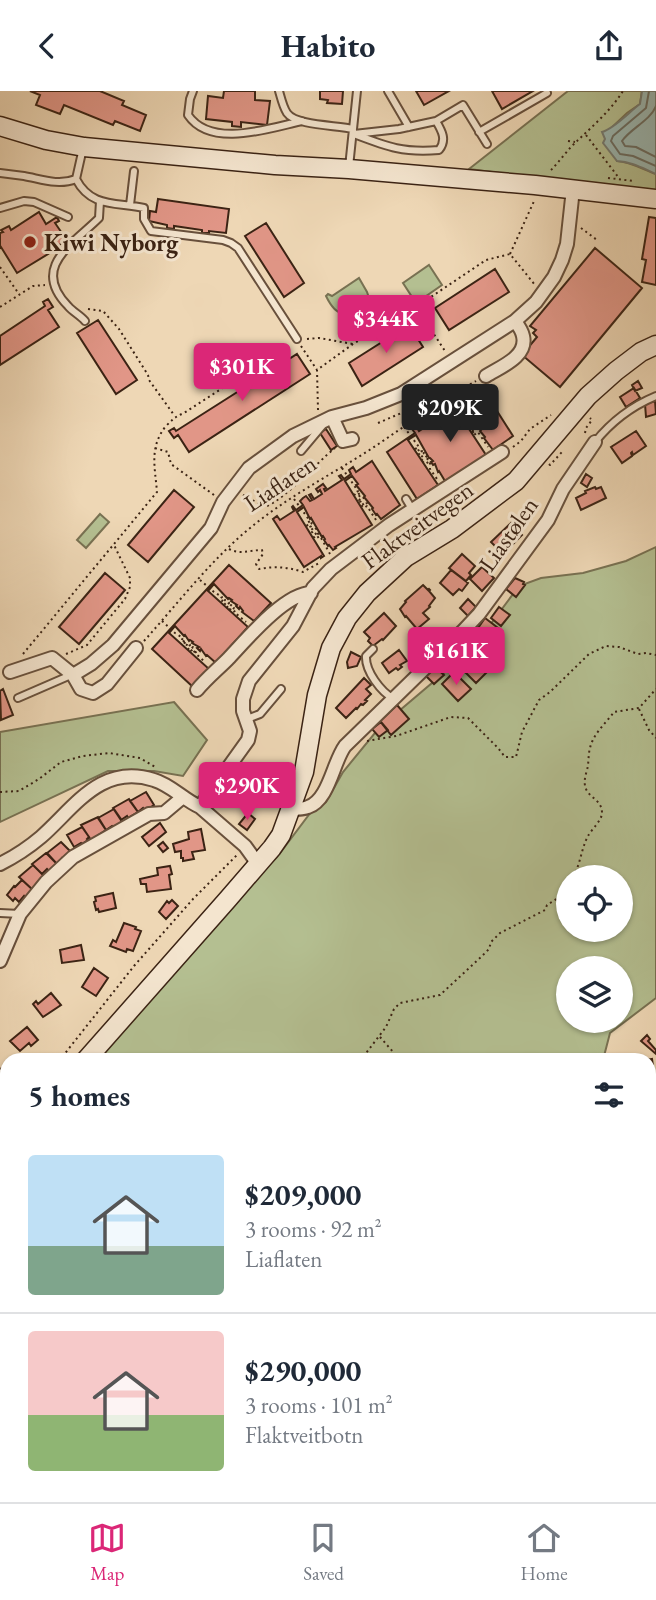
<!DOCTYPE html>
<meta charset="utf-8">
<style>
:root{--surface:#fff;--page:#f6f6f7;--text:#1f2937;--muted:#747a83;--line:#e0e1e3;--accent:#db2777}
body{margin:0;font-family:"EB Garamond",serif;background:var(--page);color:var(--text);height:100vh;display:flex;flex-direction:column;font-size:26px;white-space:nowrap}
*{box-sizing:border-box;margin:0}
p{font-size:23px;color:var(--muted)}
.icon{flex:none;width:38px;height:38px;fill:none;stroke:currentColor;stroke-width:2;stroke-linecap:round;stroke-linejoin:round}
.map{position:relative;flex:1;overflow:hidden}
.panel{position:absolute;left:0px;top:962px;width:656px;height:450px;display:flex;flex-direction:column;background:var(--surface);border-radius:21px 21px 0 0;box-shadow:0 2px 5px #0004}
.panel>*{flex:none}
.tools{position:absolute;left:556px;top:774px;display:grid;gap:14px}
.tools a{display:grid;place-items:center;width:77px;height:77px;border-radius:50%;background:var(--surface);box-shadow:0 2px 5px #0004;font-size:35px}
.price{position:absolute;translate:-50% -60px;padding:0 16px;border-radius:7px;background:var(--accent);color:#fff;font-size:23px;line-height:46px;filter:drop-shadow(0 2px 4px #0008)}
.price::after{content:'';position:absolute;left:50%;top:42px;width:21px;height:16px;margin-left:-10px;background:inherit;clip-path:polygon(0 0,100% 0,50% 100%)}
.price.current{background:#222;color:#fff}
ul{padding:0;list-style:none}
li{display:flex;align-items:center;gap:21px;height:175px;padding:0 28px}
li+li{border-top:2px solid var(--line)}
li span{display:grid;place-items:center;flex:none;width:196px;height:140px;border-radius:7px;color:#555}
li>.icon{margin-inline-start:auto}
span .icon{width:84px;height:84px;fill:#fffc;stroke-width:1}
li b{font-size:30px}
h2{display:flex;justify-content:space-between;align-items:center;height:84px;padding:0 28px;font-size:30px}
header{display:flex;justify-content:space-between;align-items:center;height:91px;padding:0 28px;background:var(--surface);font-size:32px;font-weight:700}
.tab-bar{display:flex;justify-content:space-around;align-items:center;height:98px;border-top:2px solid var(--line);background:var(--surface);font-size:19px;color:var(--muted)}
.tab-bar a{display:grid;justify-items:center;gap:4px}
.tab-bar .current{color:var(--accent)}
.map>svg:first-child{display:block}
</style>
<header><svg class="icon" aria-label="back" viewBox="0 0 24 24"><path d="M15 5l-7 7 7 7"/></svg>Habito<svg class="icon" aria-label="share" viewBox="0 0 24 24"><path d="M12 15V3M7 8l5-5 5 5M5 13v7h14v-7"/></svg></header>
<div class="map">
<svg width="656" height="1411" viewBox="0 0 656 1411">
<rect width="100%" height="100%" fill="#eed7b5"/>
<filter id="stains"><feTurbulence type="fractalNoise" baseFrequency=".00286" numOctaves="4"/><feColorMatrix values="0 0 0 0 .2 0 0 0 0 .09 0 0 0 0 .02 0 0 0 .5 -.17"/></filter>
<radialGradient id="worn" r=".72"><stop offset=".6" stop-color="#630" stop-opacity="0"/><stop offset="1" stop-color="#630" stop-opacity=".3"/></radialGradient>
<!-- green -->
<path fill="#b4bf91" stroke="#787152" stroke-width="2" fill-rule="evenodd" d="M568 0H642L640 13 627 22 609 39 617 70C631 71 642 78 656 83V102L469 78Z
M429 174 442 194 416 212 403 192Z
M359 187 367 201 369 207C350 220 340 234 326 205L328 203 332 205Z
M100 423 109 431 86 457 77 449Z
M656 456V907L610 942 603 969 78 970 277 766 311 721 326 711 343 681 379 637 472 558 519 495 541 487 583 482 626 470ZM569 786H621V838H569ZM569 877H621V929H569Z
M174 611 207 649 183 685 154 680H108L0 731V641Z
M7 1081V1220L0 1222V1091Z
M30 1405H635L641 1411H34Z"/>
<!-- water -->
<path fill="#9ab8b3" stroke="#747c73" stroke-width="2" d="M642 0H656V83C642 77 632 71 617 70L603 52 605 48 602 41C615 37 629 21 640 13Z"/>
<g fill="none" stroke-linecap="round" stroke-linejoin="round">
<!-- shore -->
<path stroke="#6a6e64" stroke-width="2" d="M649 0 646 17 613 45 611 50 620 63 633 65 656 75
M656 15C650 30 631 37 622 50L625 55 636 56 656 66"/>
</g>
<!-- building -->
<path fill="#e19687" stroke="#3b2314" stroke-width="2" d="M30 0H100L124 10 122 14 146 24 140 40 115 30 113 34 64 14 60 23 36 14 40 4Z
M224 0H255V9L270 10 267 34 241 31V36L232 35V31L206 28 208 5 223 7Z
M320 0H343L342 13 327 12 328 9 320 8Z
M416 0H449L424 14Z
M492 0H533L502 18Z
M158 108 229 118 226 142 209 140V142H202V139L174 135V138L167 137V134L149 130 150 120 156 121Z
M39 121 46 133 57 126 59 130 55 132 66 148 53 160 17 182 1 156 0 157V142L3 141 1 139 9 135 11 139Z
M649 126 656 127V194L642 191 646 169 642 168Z
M266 132 304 192 284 206 245 145Z
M595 157 642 197 560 296 522 264 537 246 533 242 536 239 530 235Z
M495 178 509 201 449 239 435 217Z
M48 208 53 216 48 219 59 236 0 274V245L45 215 43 211Z
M411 225 416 234 411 237 406 229Z
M98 229 137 289 116 303 77 242Z
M409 234 423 256 362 295 349 272Z
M297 263 310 283 189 361 178 344 174 347 169 340 174 337 176 340Z
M638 290 642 297 635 300 632 294Z
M634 297 640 307 626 316 620 306Z
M483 298 513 345 493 359 484 347 485 346 480 340 481 339 476 334 477 333 472 328 471 324 470 325 468 322 469 321 464 313 456 318 486 364 445 390 439 380 438 381 435 373 433 374 431 371 433 370 430 367H429L416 344 408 349 438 394 417 408 387 361 415 342 412 338 416 335 419 340 445 323 442 318 444 317 447 322 454 318 451 313 453 312 455 316 463 311 460 307 462 306 465 310Z
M655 310 656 323 646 326 645 313Z
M326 338 337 355 331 359 320 342Z
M636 340 646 355 633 364 632 361 631 362 632 365 622 372 611 356Z
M372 370 400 414 381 428 377 423 376 424 372 418 373 417 364 406 365 405 356 394 358 393 352 385 345 390 372 434 335 456 336 457 333 459 329 454 328 455 324 449 325 448 323 445 322 446 311 427 310 428 304 416 297 421 324 465 321 467V465L304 476 273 428 277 425 280 429 294 420 292 416 293 415 296 419 303 414 300 410 303 407 306 405 310 410 312 409 309 404 311 403 314 408 322 403 320 399 318 401 316 398 323 393 326 397 324 398 325 400 342 389 339 385 341 384 344 388 351 383 349 379 353 376 356 381Z
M586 383 592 387 587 396 581 392Z
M595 396 596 398 601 396 606 407 581 419 576 407 586 402 585 400Z
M174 399 194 416 148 471 128 454Z
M511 432 522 444 503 463 491 451Z
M462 463 475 475 469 482 471 484 466 490 449 477Z
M229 474 271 512 254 530 242 521 243 520 240 516 239 518 236 515 237 514 231 510 232 509 229 507 228 508 214 493 208 500 248 536 216 572 207 564 206 565 201 558 200 560 197 557 199 556 192 552 193 551 190 549 189 550 185 544 184 545 175 535 169 542 209 578 193 596 152 558Z
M482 476 494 487 482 500 470 488Z
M451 479 468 492 462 500 459 498 453 504 440 492Z
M105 482 125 499 79 553 59 536Z
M515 487 524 491 523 493 525 494 516 506 506 498Z
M423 494 428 499 429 498 430 499 429 500 435 507 429 515 430 516 423 522 429 528 417 538 406 525 405 526 400 518 406 511 405 510Z
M468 508 476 516 468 525 460 517Z
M499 516 510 524 501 535 491 527Z
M384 522 396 535 383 549 382 548 373 555 368 550 370 547 364 541Z
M485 527 502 540 494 551 476 540Z
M476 540 497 554 493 560 490 557 486 562 469 550Z
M463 548 472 557 462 566 454 557Z
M399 559 407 570 400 574 402 576 398 579 396 577 389 582 382 572Z
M351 561 361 566 357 575 348 577 347 571Z
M472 564 488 580 476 592 460 576Z
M435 576 444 584 434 593 426 585Z
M454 581 471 598 458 610 442 593Z
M364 587 371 594 366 598 371 603 365 609 367 610 363 614 361 613 357 618 356 617 346 627 336 617Z
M3 598 13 624 1 629 0 600Z
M397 614 409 628 391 644 380 630Z
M381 631 388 639 379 646 372 638Z
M277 678 285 686 264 709 253 698 271 680 273 683Z
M146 701 154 714 145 720 143 717 138 721 130 710Z
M129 708 138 721 128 727 127 725 121 729 113 717Z
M114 718 123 731 114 737 112 735 106 739 98 727Z
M248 722 255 728 247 739 239 733Z
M98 726 106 739 91 749 81 734Z
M160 732 166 741 149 755 142 746Z
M82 736 89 746 87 748 88 749 82 753 81 752 74 756 67 744Z
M201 738 205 759 192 761 194 768 183 770V767H181V760L175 761 173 753 189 748 188 741Z
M61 751 72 762 64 769 62 767 57 773 47 762Z
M163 751 168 757 163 761 158 755Z
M46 762 57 773 49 780 47 778 42 783 32 773Z
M33 774 44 785 37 792 38 794 33 799 19 786Z
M170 775 172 783 169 784 171 798 147 801 146 793H141L140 788 158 784 157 777Z
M22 789 34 800 26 808 24 805 19 811 15 807 13 810 7 804 14 795 15 796Z
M113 802 116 817 99 821 98 818 96 819 94 811 96 810 95 806Z
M172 809 178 815 166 828 159 821 167 810 169 812Z
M124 832 136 836 135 838 141 840 133 860 127 858 126 861 110 855 113 849 116 851Z
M81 854 84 869 62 872 60 859Z
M94 877 108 887 96 905 82 896Z
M51 902 61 914 43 926 33 913 36 910 38 913Z
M27 936 38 949 31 955 29 952 20 960 10 950Z
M647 944 650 948 648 950 656 959V963L641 950Z
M652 968 654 982 649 984V970H641Z
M649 984 656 985V1000L649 1002Z
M653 1244 656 1246V1264L653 1269 649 1266V1248Z
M651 1351 656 1354V1364L653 1370 656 1372V1377L651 1386 649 1385V1354Z"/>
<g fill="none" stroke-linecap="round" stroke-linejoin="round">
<!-- service casing -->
<g stroke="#68503c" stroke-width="10">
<path id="service" d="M193 0 190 8 188 24C211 58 270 37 302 30
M279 0C281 7 283 16 287 22 296 35 338 34 353 38L349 76
M388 0 409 36
M436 30C442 40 447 49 439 59 403 62 388 56 354 43L399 38Z
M436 30 463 14 487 53
M353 38 357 0
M479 41 547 2
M0 82C8 83 16 84 24 85 41 88 58 95 76 88L83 57
M76 88C91 117 116 111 144 117V128L151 140 223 149 231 152 238 157 297 248
M130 114 134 80
M0 117 24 110 34 111 68 126
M85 230C80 224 73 221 68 215 30 176 73 153 99 127L100 110
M595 351C611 331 632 315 656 305
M301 360 322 335
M406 408 412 418
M373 558 366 565C365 580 381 601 394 608
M18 607 71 584
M247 628 260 623 281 598
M0 822 20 823
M0 982 7 980"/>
</g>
<!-- minor casing -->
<g stroke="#68503c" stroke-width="16">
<path id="minor" d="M486 285C500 276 528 266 523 245 522 240 518 234 515 230
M332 326 343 350 352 348
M10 581 52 567 73 584 91 573 113 554 211 437 223 411 249 377 293 345 332 326 366 317 401 303 515 230 536 211 554 186 562 169 567 153 573 98
M73 584 81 598 93 602 107 593 136 557
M197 599C206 588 217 579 228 568 245 550 285 502 311 502
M200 716 248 649 250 640 243 620V608L249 590 293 535 313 497 331 478 389 434 502 361
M291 718C297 718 303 718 308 716 329 709 333 671 345 655L463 540 479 523 548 429 563 398 595 351
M0 773C14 766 28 757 41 746 75 716 101 672 154 689 171 694 184 709 200 716L245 755 258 773
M0 870 20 823 46 791 73 766 149 723 164 722 183 706
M0 999 7 1000
M649 1010 656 1009
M649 1109 656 1073
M649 1213 656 1205
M649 1241 656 1235"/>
</g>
<!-- secondary casing -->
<g stroke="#3b2314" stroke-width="21">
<path id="secondary" d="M0 35 46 49 84 56 275 74 349 78 535 94 656 108
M85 970 228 808 272 757 281 744 304 681 317 604 331 557 347 527 367 502 406 466 452 438 516 390 588 305 616 280 641 261 656 254
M0 1068 7 1060"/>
</g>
<!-- path -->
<path stroke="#3b2314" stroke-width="2" stroke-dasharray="2 3.5" stroke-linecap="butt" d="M586 44 619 87
M568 50 575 51
M551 79C560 70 568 58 577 50 593 35 611 19 623 0
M608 87 634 90
M581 137 597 149
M510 163 535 108
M0 176 19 203
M350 212 369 242
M0 216 33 195 45 194
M416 216 445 260
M88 218 103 220 119 238 148 284 149 289 174 324
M307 248 319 247 353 253
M301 255 317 279
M318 319 317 279 353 253 416 216 486 169 510 163 535 194
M378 332 448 302 452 304 469 327 465 329 466 332 470 329 472 330 468 333 470 335 474 332 475 334 470 337 472 340 477 337V338L472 342 474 344 478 341 488 356
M404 336 419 356 415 358 417 360 421 358 422 360 418 362 420 364 424 362 425 363 420 367 422 369 427 365 429 367 423 371 425 373 430 370V378L437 388
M585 342 586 337 592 329 590 327
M513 356 521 350 530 338 551 324
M155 357 168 361 171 373 214 404
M549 373 550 374 562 361
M342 377 358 400 354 403 356 405 360 402 361 404 358 406 359 409 363 406 364 408 360 411 362 414 366 411 367 412 362 415 364 417 367 415 376 429
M243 404 265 416C287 407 315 373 335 357
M294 408 310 430 306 433 308 435 312 432 313 434 310 436 311 439 315 436 316 438 312 441 314 444 318 441 319 442 314 446 315 448 320 445 330 463
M229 458C241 464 250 459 262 459L263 463 256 473 259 478C274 475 288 476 303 481L319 472
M200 489 214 501 222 506 220 508 222 510 224 507 225 509 223 511 225 513 227 511 229 512 226 515 229 517 231 514 232 515 230 518 232 520 234 517 236 518 234 521 246 531
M162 530 175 542 183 547 181 550 183 551 185 549 186 550 184 553 186 555 188 552 190 554 187 557 190 559 193 556 194 557 191 560 193 562 196 559 197 560 195 562 205 571
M144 550C179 511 214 465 255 433 290 405 330 384 368 360 404 336 438 311 476 290
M23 563 157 401C155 376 149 356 166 335 172 329 176 325 184 322L289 254
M66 563 87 554 125 508 130 496V487L114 454
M639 618 649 639 656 647
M367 650 396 645 451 626 468 627 498 657 505 666H516L522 641 539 609 550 601 589 563 606 555 619 556 638 563 646 562 656 564
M0 701 19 700 39 688 61 671 83 665 109 662 140 667 157 677
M573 786C581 772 581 758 588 745 592 738 602 729 602 722 602 710 592 708 587 700 583 693 585 686 587 679 589 672 588 664 590 657 593 643 606 632 614 621L639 617 656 598
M380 946 394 962 397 970
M59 970 134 875 193 808 237 764
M360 970 386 936 394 918 400 912 440 904 481 866 489 858 491 851 500 842 545 819 547 814 558 807H567L569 803
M0 1126 7 1121
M0 1318 7 1311
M108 1411 115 1405
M266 1411 267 1405"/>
<!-- service -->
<use href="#service" stroke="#f4e5cf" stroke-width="6"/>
<!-- minor -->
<use href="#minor" stroke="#f4e5cf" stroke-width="12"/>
<!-- secondary -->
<use href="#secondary" stroke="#f4e5cf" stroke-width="18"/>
</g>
<!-- markers -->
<circle fill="#8f2418" stroke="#f4e5cf" stroke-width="2.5" cx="30" cy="151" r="7"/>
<g text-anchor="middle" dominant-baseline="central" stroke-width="6" stroke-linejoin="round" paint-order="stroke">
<!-- poi labels -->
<g font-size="24" font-weight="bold" fill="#3b2314" stroke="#f4e5cf" text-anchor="start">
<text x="44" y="151">Kiwi Nyborg</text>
</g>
<!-- street labels -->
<g font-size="24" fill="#3b2314" stroke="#f4e5cf">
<text transform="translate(280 392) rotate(-34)">Liaflaten</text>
<text transform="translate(417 434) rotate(-36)">Flaktveitvegen</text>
<text transform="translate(508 443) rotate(-55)">Liastølen</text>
</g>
</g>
<rect width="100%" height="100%" filter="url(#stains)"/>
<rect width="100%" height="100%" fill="url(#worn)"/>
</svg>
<div class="tools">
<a><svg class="icon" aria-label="locate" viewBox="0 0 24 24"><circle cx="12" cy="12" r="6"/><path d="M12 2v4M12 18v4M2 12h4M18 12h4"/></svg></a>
<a><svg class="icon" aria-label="layers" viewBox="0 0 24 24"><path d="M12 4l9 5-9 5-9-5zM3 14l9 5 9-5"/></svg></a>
</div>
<b class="price" style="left:386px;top:264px">$344K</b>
<b class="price" style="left:242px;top:312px">$301K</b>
<b class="price current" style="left:450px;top:353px">$209K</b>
<b class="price" style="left:456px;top:596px">$161K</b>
<b class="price" style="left:247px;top:731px">$290K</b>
<section class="panel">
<h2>5 homes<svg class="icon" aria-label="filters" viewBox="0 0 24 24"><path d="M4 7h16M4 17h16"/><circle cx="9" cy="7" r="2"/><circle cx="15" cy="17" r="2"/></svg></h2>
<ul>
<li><span style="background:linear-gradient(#bfe0f5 65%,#7fa58c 0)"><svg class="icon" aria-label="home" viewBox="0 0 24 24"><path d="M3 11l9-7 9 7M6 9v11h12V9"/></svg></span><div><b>$209,000</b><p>3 rooms · 92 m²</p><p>Liaflaten</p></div></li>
<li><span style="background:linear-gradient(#f6c9c9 60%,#8fb573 0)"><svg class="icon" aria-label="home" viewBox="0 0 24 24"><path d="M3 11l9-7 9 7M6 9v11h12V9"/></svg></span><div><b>$290,000</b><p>3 rooms · 101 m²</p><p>Flaktveitbotn</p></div></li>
</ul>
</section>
</div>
<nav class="tab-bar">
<a class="current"><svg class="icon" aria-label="map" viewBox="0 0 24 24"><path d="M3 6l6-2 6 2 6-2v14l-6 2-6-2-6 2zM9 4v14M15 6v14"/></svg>Map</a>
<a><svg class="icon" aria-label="saved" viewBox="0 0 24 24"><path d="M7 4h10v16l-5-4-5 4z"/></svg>Saved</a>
<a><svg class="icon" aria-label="home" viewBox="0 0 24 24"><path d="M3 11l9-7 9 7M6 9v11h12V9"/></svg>Home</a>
</nav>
